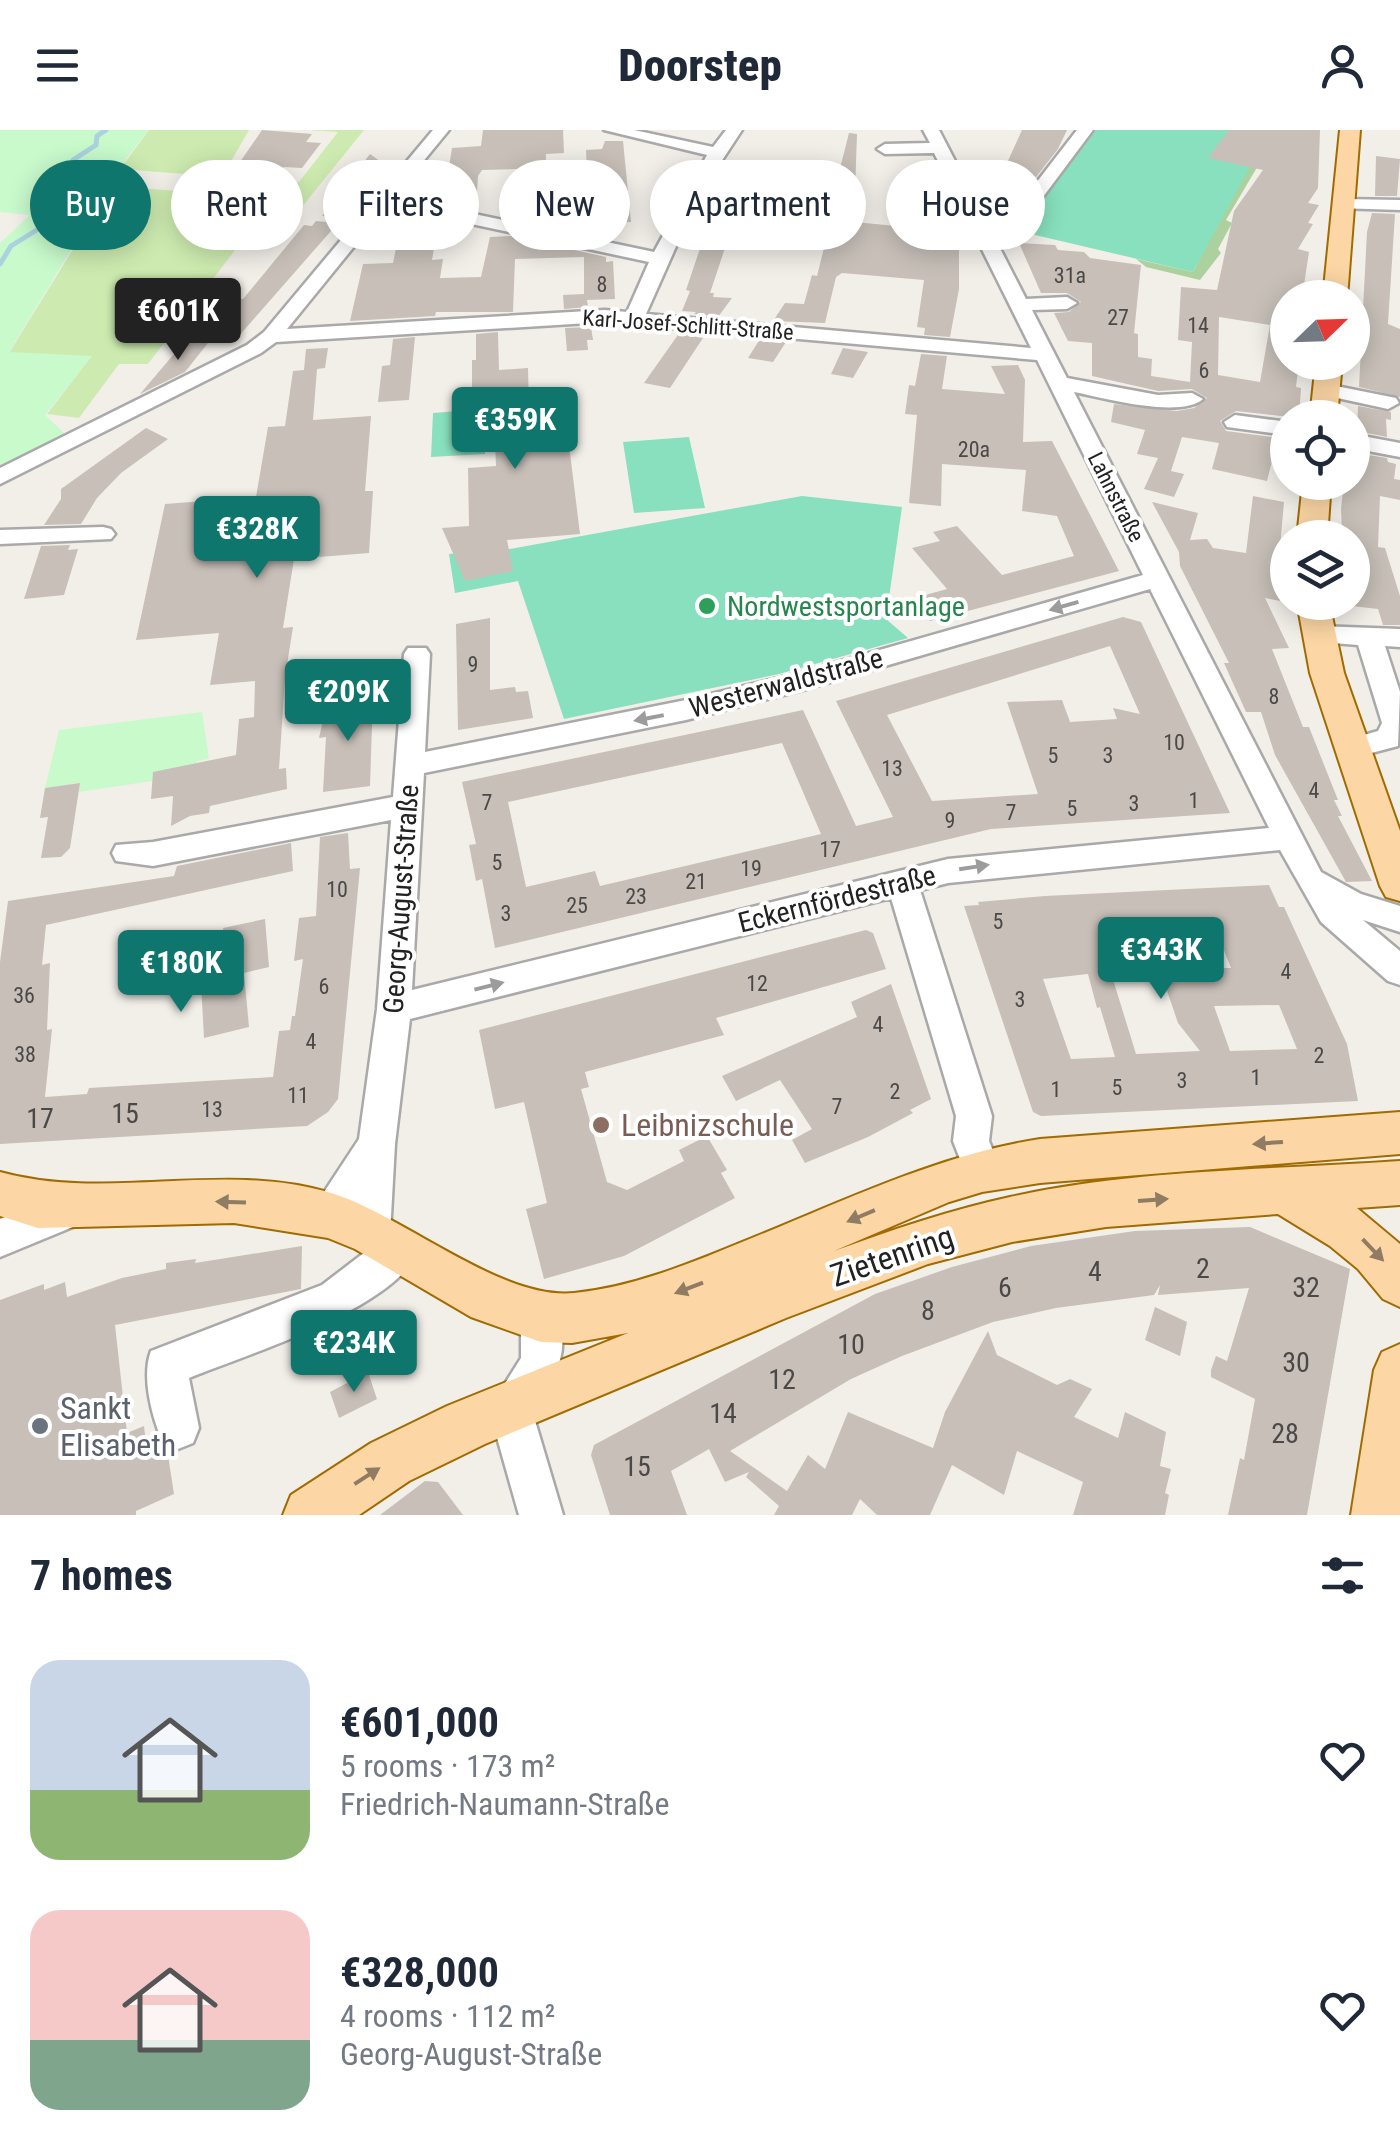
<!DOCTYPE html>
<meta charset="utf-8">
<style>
:root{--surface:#fff;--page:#f2f2f3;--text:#1f2937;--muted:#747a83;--accent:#0f766e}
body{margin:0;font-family:"Roboto Condensed",sans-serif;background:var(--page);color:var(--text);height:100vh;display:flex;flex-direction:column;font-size:38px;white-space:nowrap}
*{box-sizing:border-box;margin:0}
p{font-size:32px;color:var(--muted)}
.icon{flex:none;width:55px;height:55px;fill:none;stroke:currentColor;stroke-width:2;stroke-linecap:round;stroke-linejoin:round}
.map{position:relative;height:1385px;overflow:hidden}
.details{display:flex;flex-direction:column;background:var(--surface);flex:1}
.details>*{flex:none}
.banner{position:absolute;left:30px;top:30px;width:1340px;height:90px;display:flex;gap:20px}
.needle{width:65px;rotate:67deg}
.controls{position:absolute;left:1270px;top:150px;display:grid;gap:20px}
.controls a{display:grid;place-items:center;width:100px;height:100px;border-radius:50%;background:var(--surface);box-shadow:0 5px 25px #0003;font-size:50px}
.price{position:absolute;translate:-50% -85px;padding:0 22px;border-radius:10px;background:var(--accent);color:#fff;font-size:32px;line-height:65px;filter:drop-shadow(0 2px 5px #0008)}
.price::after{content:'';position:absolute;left:50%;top:60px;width:30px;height:22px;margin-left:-15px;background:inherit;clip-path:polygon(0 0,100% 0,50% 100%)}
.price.selected{background:#222;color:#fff}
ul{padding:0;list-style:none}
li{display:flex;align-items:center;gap:30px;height:250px;padding:0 30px}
li span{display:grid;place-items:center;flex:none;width:280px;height:200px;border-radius:30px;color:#555}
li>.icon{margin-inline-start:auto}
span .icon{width:120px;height:120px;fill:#fffc;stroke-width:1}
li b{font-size:42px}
h2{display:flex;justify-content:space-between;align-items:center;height:120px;padding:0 30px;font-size:42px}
.tag{padding:0 35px;border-radius:45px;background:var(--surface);box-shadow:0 5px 25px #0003;font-size:35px;line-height:90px}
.tag.selected{background:var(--accent);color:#fff}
header{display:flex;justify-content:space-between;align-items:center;height:130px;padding:0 30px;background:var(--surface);font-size:45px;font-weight:800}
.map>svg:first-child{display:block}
</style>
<header><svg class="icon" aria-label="menu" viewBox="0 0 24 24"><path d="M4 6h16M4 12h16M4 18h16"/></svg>Doorstep<svg class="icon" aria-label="person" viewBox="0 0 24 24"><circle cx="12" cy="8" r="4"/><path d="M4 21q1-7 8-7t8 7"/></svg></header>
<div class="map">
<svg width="1400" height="1385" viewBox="0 0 1400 1385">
<rect width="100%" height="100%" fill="#f2efe9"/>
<!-- grass -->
<path fill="#cdebb0" d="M149 0H249L222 47 120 39Z
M309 0H364L276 109 245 107 148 234H119L79 288 47 284 91 227 9 223 112 56 217 64 228 51 299 52 338 2Z"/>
<!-- forest -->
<path fill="#add19e" d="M1279 0 1226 90 1232 93 1218 119 1221 123 1200 150 1146 137 1136 129 1193 142 1254 24Z"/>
<!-- park -->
<path fill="#c8facc" d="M0 0H149L128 26 9 222 92 226 45 285 66 305 0 336V113L30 85 0 82Z
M202 582 209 629 197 631 196 642 174 639 154 642 152 651 79 662 80 653 45 658 59 600Z"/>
<!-- pitch -->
<path fill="#88e0be" d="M1096 0H1270L1193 142 1018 101Z
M484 279 485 324 431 327 433 283Z
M689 307 705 378 634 383 623 312Z
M802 366 902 377 886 489 908 508 779 544 564 589 518 451 455 463 449 424 510 419Z"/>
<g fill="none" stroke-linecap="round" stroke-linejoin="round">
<!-- stream -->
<path stroke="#aad3df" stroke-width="5" d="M0 134 11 116 48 93 76 62 66 51 73 30 96 15 97 6 106 0"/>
</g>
<!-- building -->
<path fill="#c7bfb8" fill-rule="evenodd" d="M262 0 312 4 306 12 321 13 302 38 284 37 273 50 229 48Z
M483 0H563L564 23 546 24 545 67 588 65 586 20 602 19 605 11H623L631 92 603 93 604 108 516 89 522 42 517 39 482 40 478 46 476 78 443 74 452 18 481 16Z
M1022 0H1067L1058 19 1025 61 987 55 994 31 1007 33Z
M1229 0H1320L1318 58 1308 73 1319 75 1308 93 1313 94 1298 119 1309 122 1302 168H1288V232H1299L1296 257 1301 258 1299 288 1236 281 1220 291 1226 301 1288 309V325L1274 323 1267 351 1212 339 1219 313 1182 307 1171 341 1184 344 1174 367 1144 359 1158 328 1137 324 1145 300 1111 292 1114 274 1177 281 1194 278 1207 268 1192 259 1158 261 1092 246V213L1068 211 1054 183 1069 182 1081 172 1067 163H1041L1019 113 1055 115 1058 120 1084 122 1090 128 1141 135 1134 203 1138 204V227L1152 229 1151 246 1190 252 1192 212 1178 210 1181 157 1217 160 1234 81 1263 40 1208 28ZM1219 187 1270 195 1260 252 1218 245Z
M849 3 857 4 854 92 896 96 895 71 932 73 933 97H938L937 101 959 103V159L950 207 924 205 925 198 917 197 924 150 842 143 836 147 825 193 773 191 785 173 804 174 812 145 817 146 827 106 823 105Z
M370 24 384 34 358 69 344 87 322 86Z
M1376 26 1400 29 1397 66H1375Z
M717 68 753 71 742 98 732 97 710 163H714L713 167 732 168 718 187 694 184 696 182 682 181 690 161 686 160Z
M1372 83 1395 84 1388 194 1400 199V267L1359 257 1367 102Z
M402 89 439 91 432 130 443 129 440 148 481 147 490 107 511 106 606 127V132L613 131 615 169 587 170 588 177 564 179 563 165 584 164V127L515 129 513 182H436L435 186 350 191 363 134 393 133Z
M316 91 338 93 238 207 206 204 236 168 243 169 304 95 312 96Z
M591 197 593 210H587L588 220 567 221 565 198Z
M498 202 499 240 528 238 529 276 564 274 580 404 507 410 513 441 465 451 442 398 469 396 468 338 496 336 493 265 472 266V230H476V204Z
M680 202 705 205 670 258 644 253Z
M415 207 409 270 378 272 382 236 390 235 393 209Z
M760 209 786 212 773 232 748 228Z
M185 211 208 213 185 242 140 264Z
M328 218 325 238 317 239 313 290 371 286 365 361H373L369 423 294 429 283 498 293 497 285 548 279 639 286 638 287 659 210 676 209 683 190 686 171 696 173 666 151 669 153 642 236 625 239 589 254 587 255 551 210 555 219 503 136 510 165 374 256 367 268 297 285 296 293 241 304 240 306 219Z
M843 218 868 222 853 248 831 244Z
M921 224 947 226 942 259 1005 264 991 236 1018 235 1025 250 1023 312 1052 311 1119 441 930 491 911 469 947 459 912 418 940 411 933 402 957 396 1002 445 1074 426 1057 386 1022 381 1026 340 942 334 941 376 909 373 917 285 905 284 909 255 915 256Z
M1358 276 1391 282V290L1386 289 1387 307 1357 301Z
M146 298 168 309 121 343 97 368 81 394 44 395 61 369V359Z
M1356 323 1387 328 1388 332 1396 334 1394 349 1400 350V370L1380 366 1378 417 1385 418 1400 466V495H1383L1378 479 1352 476V403L1342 401 1341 379 1344 352H1352V325Z
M1253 366 1284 372 1280 417 1276 416 1280 471 1265 468 1289 518 1272 519 1303 597H1309L1338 670H1334L1342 686H1338L1372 751 1346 752 1275 625 1261 582H1246L1224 533H1229L1180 436 1179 422 1152 372 1198 383 1190 410 1207 409 1213 418 1246 423Z
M70 415 68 420 78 419 64 465 24 469 41 416Z
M1123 487 1141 492 1230 683 991 699 495 818 482 749 476 751 469 715 476 714 462 652 803 580 856 696 893 687 836 571ZM1110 516 1140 584 1113 578 1117 589 1070 592 1062 570 1007 572 1038 664 932 671 887 585ZM782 613 821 704 600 756 595 741 526 757 508 672Z
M490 488V560L515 557 516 562 528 561 533 588 458 600 456 494Z
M373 566 370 656 323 662 326 607 319 608 327 573Z
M80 653 70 718 61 727 41 728 48 687 40 688 45 658Z
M348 703 350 739 360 738 338 969 328 982 307 996 0 1014V832L8 771 174 746 177 736 291 713 293 741 46 795 42 835 50 833 47 900 52 899 45 967 87 964 89 958 273 947 279 901 290 900 292 886H295L303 829 294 831 299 788 316 786 320 707Z
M1269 755 1279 777H1284L1347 914 1358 971 1041 986 1033 982 964 776 979 775 978 772 1045 766ZM1215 798 1231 838H1181L1169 800ZM1147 802 1178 893 1200 921 1136 924 1099 804ZM1088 844 1097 878 1100 877 1115 927 1071 929 1043 849ZM1279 875 1297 919 1230 921 1214 876Z
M265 789 269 837 244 843 249 897 204 908 201 853 218 849 217 807 224 806 223 798Z
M866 800 873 803 886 839 716 888 724 905 585 942 589 957 581 959 607 1052 627 1060 684 1031 679 1020 707 1006 727 1040 721 1043 735 1068 624 1126 544 1149 526 1079 547 1073 524 972 495 979 479 900Z
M891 854 931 969 910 980 913 983 868 1007 805 1033 792 1010 812 999 780 950 736 971 722 946 857 887 851 872Z
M1250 1097 1350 1139 1307 1385H1228L1240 1328 1244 1330 1255 1269 1211 1247V1240L1216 1226 1227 1231 1249 1158 1158 1165 1160 1155 1154 1165 1056 1178 993 1192 902 1226 851 1249 730 1321 787 1361 808 1325 825 1339 848 1282 933 1318 945 1282 988 1201 997 1225 1057 1255 1070 1249 1092 1259 1074 1287 1118 1308 1125 1282 1166 1302 1160 1336 1171 1339 1165 1363 1169 1365 1165 1385H1073L1083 1352 1017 1321 1004 1365 952 1335 930 1385H877L860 1369 852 1385H774L779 1376 746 1347 749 1342 725 1352 709 1319 671 1341 687 1385H610L591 1325 594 1315 875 1164 952 1137 1031 1116 1135 1101Z
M302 1116 301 1159 115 1195 127 1303 144 1296 147 1323 167 1319 174 1364 136 1381V1385H0V1170L44 1154V1160L65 1152 67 1167 122 1148 166 1139V1133L196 1129 195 1133Z
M1155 1177 1187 1192 1180 1226 1145 1210Z
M368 1242 377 1269 339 1288 330 1262Z
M425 1351 438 1352 463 1385H380Z"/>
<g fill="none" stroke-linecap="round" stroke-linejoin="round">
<!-- minor casing -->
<g stroke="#a9a9a9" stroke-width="5">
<path id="minor" d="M433 0H449L394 67 654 122 707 25 604 0H634L713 17 726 0H742L698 67 646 184 1031 218 934 23 885 24 877 19 885 14 930 13 923 0H939L982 83 1019 75 1077 0H1093L1031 83 987 93 1026 169 1067 167 1077 173 1067 179 1032 180 1067 248 1158 265 1192 263 1203 269C1180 289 1104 268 1074 262L1321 742 1361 764 1400 776V802L1363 790 1400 821V855L1388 851 1321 792 1280 720 948 753 920 760 992 986 989 1011 1001 1040 995 1052 982 1057 969 1052 953 1011 956 986 891 768 410 889 395 1014 390 1104 401 1100 415 1106 420 1119C395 1179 248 1224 189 1248L199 1298 193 1313 178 1319 163 1313C152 1287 141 1247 151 1221L322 1155 369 1119 358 1115 353 1102 354 1079 341 1098 328 1103 315 1098 309 1085 359 1009 377 879 391 690 153 736 116 731 112 723 116 715 153 712 393 667 404 524 408 518H426L430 524 425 622 686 570 799 543 1143 445 1037 230 605 192 276 212 261 223 0 354V338L247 215 264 202ZM387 76 649 132 627 182 605 180 287 199ZM1150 459 1269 698 948 729 412 860 424 643 686 590 799 561Z
M1343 69 1400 70V80L1337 78V70Z
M1326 254 1396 268 1399 273 1388 279 1319 264 1315 260Z
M1235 285 1288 292V305L1227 297 1224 292Z
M1352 304 1400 313V327L1352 318Z
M103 397 111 399 115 404 111 409 0 414V400Z
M1318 496 1400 499V517L1385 516 1400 562 1398 616 1360 626 1350 623 1346 616 1350 609 1378 601 1382 593 1358 515 1309 511 1305 505Z
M67 1063 80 1068 86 1081 80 1094 0 1127V1089Z
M541 1167 555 1173C572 1214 558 1250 533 1284L563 1385H519L489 1279 521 1228V1187L527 1173Z"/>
</g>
<!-- major casing -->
<g stroke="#a06b00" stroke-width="4">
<path id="major" d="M1340 0H1360L1347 168H1323Z
M1316 232H1342L1337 288H1310Z
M1303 352H1331L1327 408H1297Z
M1297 472H1329L1344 543 1400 701V771L1386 767 1380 756 1310 543Z
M1400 982V1024L1040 1053 982 1062 949 1072 834 1121C892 1100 950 1080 1010 1067 1136 1039 1271 1040 1400 1031V1075L1357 1078 1400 1114V1177L1383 1169 1358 1139 1330 1116 1278 1084 1106 1097 1012 1112 928 1134 786 1188 485 1314 409 1351 359 1385H283L291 1365 371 1313 447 1276 628 1203 572 1213 541 1212 471 1187 355 1119 328 1108 234 1093 38 1098 0 1086V1042C107 1072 223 1030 331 1063 405 1086 500 1170 574 1163 634 1157 691 1133 747 1110 844 1071 937 1025 1040 1009Z
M1400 1214V1385H1351L1374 1240 1382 1222Z"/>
</g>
<!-- minor -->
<use href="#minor" fill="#fff" fill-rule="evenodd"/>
<!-- major -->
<use href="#major" fill="#fcd6a4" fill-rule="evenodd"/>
</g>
<!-- one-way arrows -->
<defs><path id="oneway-solid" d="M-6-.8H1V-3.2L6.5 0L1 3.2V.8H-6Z" transform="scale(2.5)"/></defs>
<g fill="#9c9c9c">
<use href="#oneway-solid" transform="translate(1064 476) rotate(164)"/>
<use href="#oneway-solid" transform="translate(649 588) rotate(169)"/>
<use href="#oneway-solid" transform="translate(974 737) rotate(-9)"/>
<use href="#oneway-solid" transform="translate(489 856) rotate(-14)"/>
</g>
<g fill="#8f7c63">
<use href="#oneway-solid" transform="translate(1268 1013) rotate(176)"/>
<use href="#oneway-solid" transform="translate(1153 1070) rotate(-4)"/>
<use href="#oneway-solid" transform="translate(231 1072) rotate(-178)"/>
<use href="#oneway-solid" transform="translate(861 1086) rotate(157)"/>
<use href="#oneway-solid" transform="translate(1373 1120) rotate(46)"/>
<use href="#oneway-solid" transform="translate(689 1158) rotate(159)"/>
<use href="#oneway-solid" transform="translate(367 1346) rotate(-33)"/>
</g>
<!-- markers -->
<circle fill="#2e9e5b" stroke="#fff" stroke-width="4" cx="707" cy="476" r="10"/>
<circle fill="#8d6e63" stroke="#fff" stroke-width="4" cx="601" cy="995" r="10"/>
<circle fill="#6b7280" stroke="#fff" stroke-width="4" cx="40" cy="1296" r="10"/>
<g text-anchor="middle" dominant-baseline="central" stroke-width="8" stroke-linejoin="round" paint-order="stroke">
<!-- number labels -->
<g font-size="22" fill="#4b4948">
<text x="1070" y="145">31a</text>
<text x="602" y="154">8</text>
<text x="1118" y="187">27</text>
<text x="1198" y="195">14</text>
<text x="1204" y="240">6</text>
<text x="974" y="319">20a</text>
<text x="473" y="534">9</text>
<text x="1274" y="566">8</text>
<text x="1174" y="612">10</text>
<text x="1053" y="625">5</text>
<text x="1108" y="625">3</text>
<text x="892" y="638">13</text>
<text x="1314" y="660">4</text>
<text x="1194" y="670">1</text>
<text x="487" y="672">7</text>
<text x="1134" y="673">3</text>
<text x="1072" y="678">5</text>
<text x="1011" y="682">7</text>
<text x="950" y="690">9</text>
<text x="830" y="719">17</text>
<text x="497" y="732">5</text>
<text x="751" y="738">19</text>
<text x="696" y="751">21</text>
<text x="337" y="759">10</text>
<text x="636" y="766">23</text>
<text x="577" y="775">25</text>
<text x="506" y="783">3</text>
<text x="998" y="791">5</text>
<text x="1286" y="841">4</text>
<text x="757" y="853">12</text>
<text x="324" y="856">6</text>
<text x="24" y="865">36</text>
<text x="1020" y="869">3</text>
<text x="878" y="894">4</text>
<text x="311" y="911">4</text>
<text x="25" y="924">38</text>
<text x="1319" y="925">2</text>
<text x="1256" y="947">1</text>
<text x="1182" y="950">3</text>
<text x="1117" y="957">5</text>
<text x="1056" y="959">1</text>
<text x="895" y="961">2</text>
<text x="298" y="965">11</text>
<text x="837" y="976">7</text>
<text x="212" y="979">13</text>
</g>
<!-- far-street labels -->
<g font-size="22" fill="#222" stroke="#fff">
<text transform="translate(688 195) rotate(4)">Karl-Josef-Schlitt-Straße</text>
<text transform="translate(1116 367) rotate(63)">Lahnstraße</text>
</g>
<!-- leisure labels -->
<g font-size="28" fill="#27864d" stroke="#fff" text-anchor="start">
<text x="727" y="476">Nordwestsportanlage</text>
</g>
<!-- street labels -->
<g font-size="28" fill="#222" stroke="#fff">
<text transform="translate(786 553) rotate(-15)">Westerwaldstraße</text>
<text transform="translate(401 769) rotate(-86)">Georg-August-Straße</text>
<text transform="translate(837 769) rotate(-14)">Eckernfördestraße</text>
</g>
<!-- near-number labels -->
<g font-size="28" fill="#4b4948">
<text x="125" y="983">15</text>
<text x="40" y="988">17</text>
<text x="1203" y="1138">2</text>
<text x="1095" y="1141">4</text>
<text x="1005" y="1157">6</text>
<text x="1306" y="1157">32</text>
<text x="928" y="1180">8</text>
<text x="851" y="1214">10</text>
<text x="1296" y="1232">30</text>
<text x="782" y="1249">12</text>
<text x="723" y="1283">14</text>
<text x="1285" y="1303">28</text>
<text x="637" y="1336">15</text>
</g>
<!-- near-education labels -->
<g font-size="32" fill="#785e54" stroke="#fff" text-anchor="start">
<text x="621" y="995">Leibnizschule</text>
</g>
<!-- near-street labels -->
<g font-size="32" fill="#222" stroke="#fff">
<text transform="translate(892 1126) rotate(-19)">Zietenring</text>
</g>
<!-- near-worship labels -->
<g font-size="32" fill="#5b616d" stroke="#fff" text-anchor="start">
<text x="60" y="1278">Sankt<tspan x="60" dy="37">Elisabeth</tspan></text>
</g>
</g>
</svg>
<div class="controls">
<a><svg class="needle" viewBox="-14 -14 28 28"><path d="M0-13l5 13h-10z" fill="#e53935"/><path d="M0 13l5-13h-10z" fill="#747a83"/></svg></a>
<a><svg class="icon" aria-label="locate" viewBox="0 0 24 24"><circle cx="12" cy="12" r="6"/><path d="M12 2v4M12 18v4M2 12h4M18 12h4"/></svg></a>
<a><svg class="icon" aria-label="layers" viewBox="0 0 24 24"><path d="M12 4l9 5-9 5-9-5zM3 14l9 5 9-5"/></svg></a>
</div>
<b class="price selected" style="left:178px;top:233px">€601K</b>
<b class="price" style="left:515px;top:342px">€359K</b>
<b class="price" style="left:257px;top:451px">€328K</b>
<b class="price" style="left:348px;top:614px">€209K</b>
<b class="price" style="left:1161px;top:872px">€343K</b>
<b class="price" style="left:181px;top:885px">€180K</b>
<b class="price" style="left:354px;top:1265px">€234K</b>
<div class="banner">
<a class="tag selected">Buy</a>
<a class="tag">Rent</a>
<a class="tag">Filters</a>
<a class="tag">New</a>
<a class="tag">Apartment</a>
<a class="tag">House</a>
</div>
</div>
<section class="details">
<h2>7 homes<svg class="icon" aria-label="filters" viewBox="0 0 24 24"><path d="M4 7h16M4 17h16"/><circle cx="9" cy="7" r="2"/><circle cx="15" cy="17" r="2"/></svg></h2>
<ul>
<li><span style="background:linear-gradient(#c9d6e8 65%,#8fb573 0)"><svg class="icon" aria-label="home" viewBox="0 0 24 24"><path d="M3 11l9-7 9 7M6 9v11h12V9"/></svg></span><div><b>€601,000</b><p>5 rooms · 173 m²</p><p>Friedrich-Naumann-Straße</p></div><svg class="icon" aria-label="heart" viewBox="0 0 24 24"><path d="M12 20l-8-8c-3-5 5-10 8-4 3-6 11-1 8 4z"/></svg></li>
<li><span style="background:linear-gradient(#f6c9c9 65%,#7fa58c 0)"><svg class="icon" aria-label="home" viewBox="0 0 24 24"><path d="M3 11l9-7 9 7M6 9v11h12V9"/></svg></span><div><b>€328,000</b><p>4 rooms · 112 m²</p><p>Georg-August-Straße</p></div><svg class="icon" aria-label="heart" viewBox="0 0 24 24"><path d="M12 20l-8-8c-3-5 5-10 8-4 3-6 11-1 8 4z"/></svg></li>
</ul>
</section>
